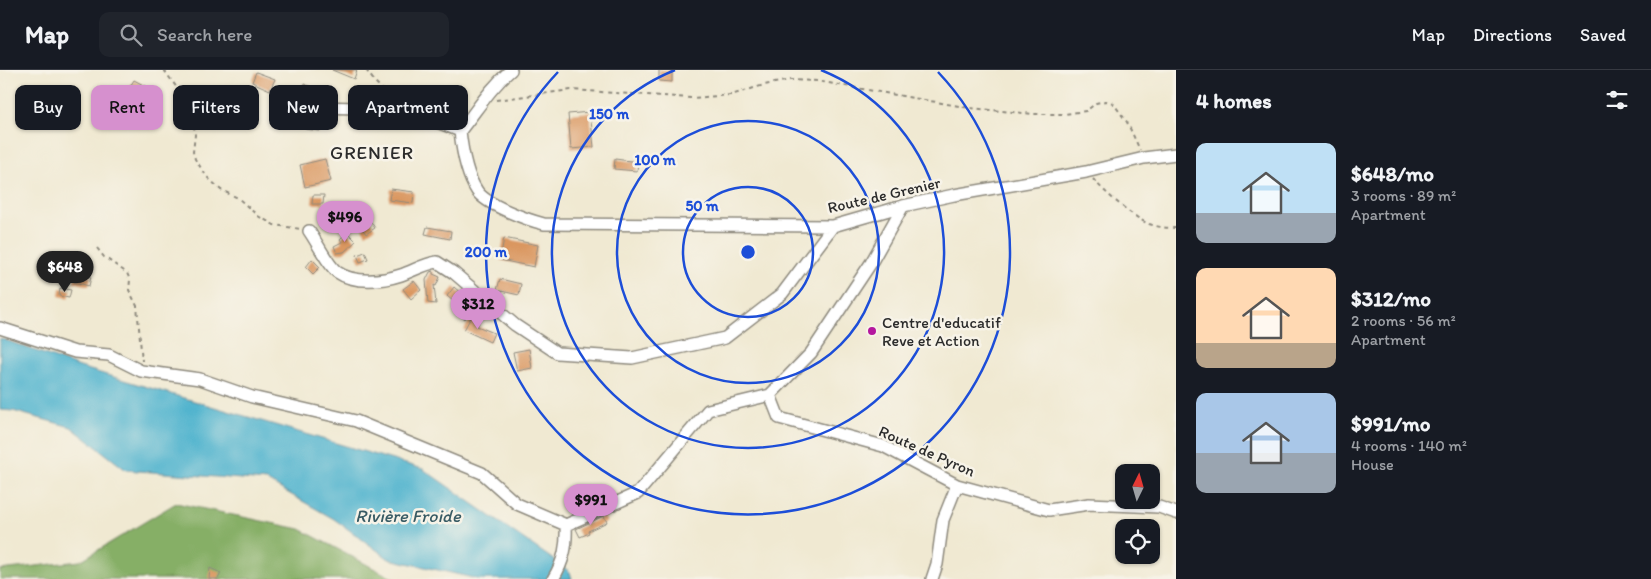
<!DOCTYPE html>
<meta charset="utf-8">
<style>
:root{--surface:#171b24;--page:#20242c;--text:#f1f3f6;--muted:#9ea1a6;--line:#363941;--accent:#d690ce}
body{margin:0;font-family:Itim,sans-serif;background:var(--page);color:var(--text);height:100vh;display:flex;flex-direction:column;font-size:19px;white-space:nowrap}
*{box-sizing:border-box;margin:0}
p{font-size:16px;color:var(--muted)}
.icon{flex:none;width:28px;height:28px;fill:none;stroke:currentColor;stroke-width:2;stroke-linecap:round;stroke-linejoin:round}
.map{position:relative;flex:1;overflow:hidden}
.panel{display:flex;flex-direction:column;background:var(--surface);width:475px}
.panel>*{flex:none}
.top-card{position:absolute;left:15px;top:15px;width:475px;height:45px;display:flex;gap:10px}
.needle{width:32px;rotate:5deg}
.fabs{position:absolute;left:1115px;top:394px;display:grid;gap:10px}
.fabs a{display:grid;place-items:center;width:45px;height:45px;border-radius:10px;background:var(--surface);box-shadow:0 1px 4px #0004;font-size:25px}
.price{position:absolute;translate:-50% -42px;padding:0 11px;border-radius:18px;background:var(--accent);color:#111;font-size:16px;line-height:32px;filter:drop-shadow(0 1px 2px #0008)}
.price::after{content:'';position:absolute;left:50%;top:30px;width:15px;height:11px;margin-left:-8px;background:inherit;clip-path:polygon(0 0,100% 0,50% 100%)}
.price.on{background:#222;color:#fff}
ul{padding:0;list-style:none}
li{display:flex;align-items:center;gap:15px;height:125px;padding:0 20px}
li span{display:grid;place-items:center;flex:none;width:140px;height:100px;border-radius:10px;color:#555}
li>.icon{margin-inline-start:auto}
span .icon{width:60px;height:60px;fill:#fffc;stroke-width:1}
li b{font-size:21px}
h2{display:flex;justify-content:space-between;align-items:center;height:60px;padding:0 20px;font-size:21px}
.chip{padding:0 18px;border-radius:10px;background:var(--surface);box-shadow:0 1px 4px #0004;font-size:18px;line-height:45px}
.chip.on{background:var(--accent);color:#111}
header{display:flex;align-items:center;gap:30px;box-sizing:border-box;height:70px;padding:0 25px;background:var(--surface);border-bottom:1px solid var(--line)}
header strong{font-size:24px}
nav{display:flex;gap:28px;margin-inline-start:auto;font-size:18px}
.search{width:350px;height:45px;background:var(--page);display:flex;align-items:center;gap:12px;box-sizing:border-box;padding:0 18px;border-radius:10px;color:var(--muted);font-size:19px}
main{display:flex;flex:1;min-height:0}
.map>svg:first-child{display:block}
</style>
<header>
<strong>Map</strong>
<div class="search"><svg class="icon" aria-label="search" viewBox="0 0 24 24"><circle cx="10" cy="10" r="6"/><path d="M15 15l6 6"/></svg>Search here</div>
<nav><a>Map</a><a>Directions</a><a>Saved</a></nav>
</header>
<main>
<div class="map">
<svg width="1176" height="509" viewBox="0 0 1176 509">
<rect width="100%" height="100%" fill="#f7f3e8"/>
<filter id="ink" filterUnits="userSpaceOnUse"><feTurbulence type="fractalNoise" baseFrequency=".02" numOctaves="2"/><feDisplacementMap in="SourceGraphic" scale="10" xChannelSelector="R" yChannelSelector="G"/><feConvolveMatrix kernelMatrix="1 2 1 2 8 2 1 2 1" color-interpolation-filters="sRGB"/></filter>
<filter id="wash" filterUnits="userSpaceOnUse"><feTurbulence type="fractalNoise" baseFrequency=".0096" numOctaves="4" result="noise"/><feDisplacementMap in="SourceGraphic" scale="20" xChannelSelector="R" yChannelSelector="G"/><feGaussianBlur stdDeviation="1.12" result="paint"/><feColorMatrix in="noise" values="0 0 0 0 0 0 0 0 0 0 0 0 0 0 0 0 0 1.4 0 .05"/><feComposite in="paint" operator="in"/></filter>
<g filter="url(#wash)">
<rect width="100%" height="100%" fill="#f0e9d2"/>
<!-- forest -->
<path fill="#86af66" stroke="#586d48" d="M176 433 300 459 394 509H0V500L80 491Z"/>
<!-- water -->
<path fill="#4fb3ce" stroke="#3d6f7c" d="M0 268 80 297 423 399 561 495 570 502 572 509H478L389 489 334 449 267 411 126 400 71 357 13 341 0 340Z"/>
<g id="blocks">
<!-- building -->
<path fill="#da9760" d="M332 0H357L354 9Z
M659 0H672V12L659 11Z
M256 2 275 9 270 20 252 12Z
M134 10 149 18 139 35 124 26Z
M304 14 317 19 312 30 309 32 298 27Z
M222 27 231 33 229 37 254 47 250 57 233 51 234 46 217 34Z
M444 37 460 41 458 52 442 46Z
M590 42 594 77 571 79 568 44Z
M307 45 322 47 320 61 305 59Z
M325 89 331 111 305 117 300 95Z
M615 89 638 92 637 101 614 99Z
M391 119 414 122 413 133 389 130Z
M313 125H324L323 134H312Z
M371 152 375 158 366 164 362 158Z
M427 157 451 161 450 169 425 164Z
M347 162 356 171 344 182 337 183 334 176 342 172 340 169Z
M504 168 538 175 534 197 500 190Z
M365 182 368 189 360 192 357 185Z
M312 189 320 197 313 204 306 197Z
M433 201V204L440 207 436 216 434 215 436 234 428 233 426 210 430 202Z
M76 203 91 207 89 216 74 212Z
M500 209 521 214 519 225 497 220Z
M414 211 421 220 411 229 403 219Z
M454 217 462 224 461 226 474 237 465 249 456 242 460 237 447 226Z
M60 218 71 220 69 228 59 226Z
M471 247 479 251 477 256 494 263 490 272 464 260Z
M529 279 532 298 517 301 513 282Z
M604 446 607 452 588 461 589 463 580 467 576 459Z
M210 498 221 503 218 509H209Z"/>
</g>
</g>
<g filter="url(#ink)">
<use href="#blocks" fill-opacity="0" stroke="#8e8a7e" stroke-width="1"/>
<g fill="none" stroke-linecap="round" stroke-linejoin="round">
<!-- minor casing -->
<g stroke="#8e8a7e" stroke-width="14">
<path id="minor" d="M511 0C490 18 477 40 460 61 462 79 467 106 477 121 486 135 528 150 544 154L833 156 903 136 954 125 1086 102 1144 88 1176 84
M314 37 404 39 460 61
M309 161C317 172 327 194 337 202 354 214 383 211 401 205 413 201 424 194 437 192L454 203 515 255 557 283 632 288 725 268 782 224 833 156
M0 258 75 282 109 285 141 301 200 309 252 327 356 351 482 403 517 434 566 455
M770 325 779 348 883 376 957 415 1049 440 1089 434 1159 437 1176 443
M553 509C564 491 567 476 566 455L638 423 708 340 770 325 811 283 871 193 903 136
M932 509 937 494 943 450 957 415"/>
</g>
<!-- path -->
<path stroke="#8e8a7e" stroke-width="2" stroke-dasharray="4 4" stroke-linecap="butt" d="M164 0 185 29 193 48 195 65 193 82 195 89 207 107 221 120 238 128 258 146 274 155 301 159
M366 0 375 12 393 30
M496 30 571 20 692 28 731 25 764 15 790 10 817 11 970 38 1034 44H1064L1086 41 1096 33 1106 31 1113 33 1127 52 1140 80
M1093 109C1104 122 1134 148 1149 154 1158 157 1166 158 1176 158
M97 178 104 187 127 203 130 210 129 220 137 236 142 291"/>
<!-- minor -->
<use href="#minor" stroke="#fff" stroke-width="11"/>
</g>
</g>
<!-- distance rings -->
<g fill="none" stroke="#1d4ed8" stroke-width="2.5">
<circle cx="748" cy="182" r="65"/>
<circle cx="748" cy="182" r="131"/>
<path d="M821 0A196 196 0 1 1 675 0"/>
<path d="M938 2A262 262 0 1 1 558 2"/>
</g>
<!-- markers -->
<circle fill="#b5179e" stroke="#f7f3e8" stroke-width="2" cx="872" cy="261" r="5"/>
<g text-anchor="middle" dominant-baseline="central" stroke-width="5" stroke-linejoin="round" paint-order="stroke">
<!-- street labels -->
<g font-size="16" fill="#2b2b2b" stroke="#f7f3e8">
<text transform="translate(884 125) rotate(-13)">Route de Grenier</text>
<text transform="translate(927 381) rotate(24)">Route de Pyron</text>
</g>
<!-- poi labels -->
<g font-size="16" fill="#2b2b2b" stroke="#f7f3e8" text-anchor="start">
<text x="882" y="252">Centre d'educatif<tspan x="882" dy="18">Reve et Action</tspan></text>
</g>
<!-- water labels -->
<g font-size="18" font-style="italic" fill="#385b64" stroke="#f7f3e8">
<text x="408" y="446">Rivière Froide</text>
</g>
<!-- quarter labels -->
<g font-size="19" letter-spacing="1" fill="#2b2b2b" stroke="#f7f3e8">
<text x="372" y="82">GRENIER</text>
</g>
</g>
<circle cx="748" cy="182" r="8" fill="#1d4ed8" stroke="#f7f3e8" stroke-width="2.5"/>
<g font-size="15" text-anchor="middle" font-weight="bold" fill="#1d4ed8" stroke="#f7f3e8" stroke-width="5" stroke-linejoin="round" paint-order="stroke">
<text x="609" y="49">150 m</text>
<text x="655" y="95">100 m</text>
<text x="702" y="141">50 m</text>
<text x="486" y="187">200 m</text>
</g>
</svg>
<div class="fabs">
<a><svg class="needle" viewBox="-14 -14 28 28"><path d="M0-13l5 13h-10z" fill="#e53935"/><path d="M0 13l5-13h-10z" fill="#9ea1a6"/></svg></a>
<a><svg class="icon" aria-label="locate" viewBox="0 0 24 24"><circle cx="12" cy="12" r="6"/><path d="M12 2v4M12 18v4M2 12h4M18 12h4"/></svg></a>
</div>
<b class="price" style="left:345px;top:173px">$496</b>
<b class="price on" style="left:65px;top:223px">$648</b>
<b class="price" style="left:478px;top:260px">$312</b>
<b class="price" style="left:591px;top:456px">$991</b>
<div class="top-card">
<a class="chip">Buy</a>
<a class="chip on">Rent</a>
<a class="chip">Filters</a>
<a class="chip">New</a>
<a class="chip">Apartment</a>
</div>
</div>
<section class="panel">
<h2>4 homes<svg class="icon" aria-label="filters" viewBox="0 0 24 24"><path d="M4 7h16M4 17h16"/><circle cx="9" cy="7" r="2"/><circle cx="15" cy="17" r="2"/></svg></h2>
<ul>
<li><span style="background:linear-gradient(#bfe0f5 70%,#9aa5b1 0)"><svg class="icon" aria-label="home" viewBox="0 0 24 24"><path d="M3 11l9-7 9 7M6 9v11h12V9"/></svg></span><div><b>$648/mo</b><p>3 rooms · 89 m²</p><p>Apartment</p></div></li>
<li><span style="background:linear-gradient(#ffd9b3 75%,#b9a48a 0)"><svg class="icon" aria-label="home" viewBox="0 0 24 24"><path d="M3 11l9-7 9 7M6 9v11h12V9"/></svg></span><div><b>$312/mo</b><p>2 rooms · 56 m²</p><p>Apartment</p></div></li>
<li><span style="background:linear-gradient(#a9c7e8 60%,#9aa5b1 0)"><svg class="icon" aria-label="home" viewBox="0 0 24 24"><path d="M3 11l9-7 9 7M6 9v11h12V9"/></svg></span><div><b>$991/mo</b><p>4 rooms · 140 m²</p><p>House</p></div></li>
</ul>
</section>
</main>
